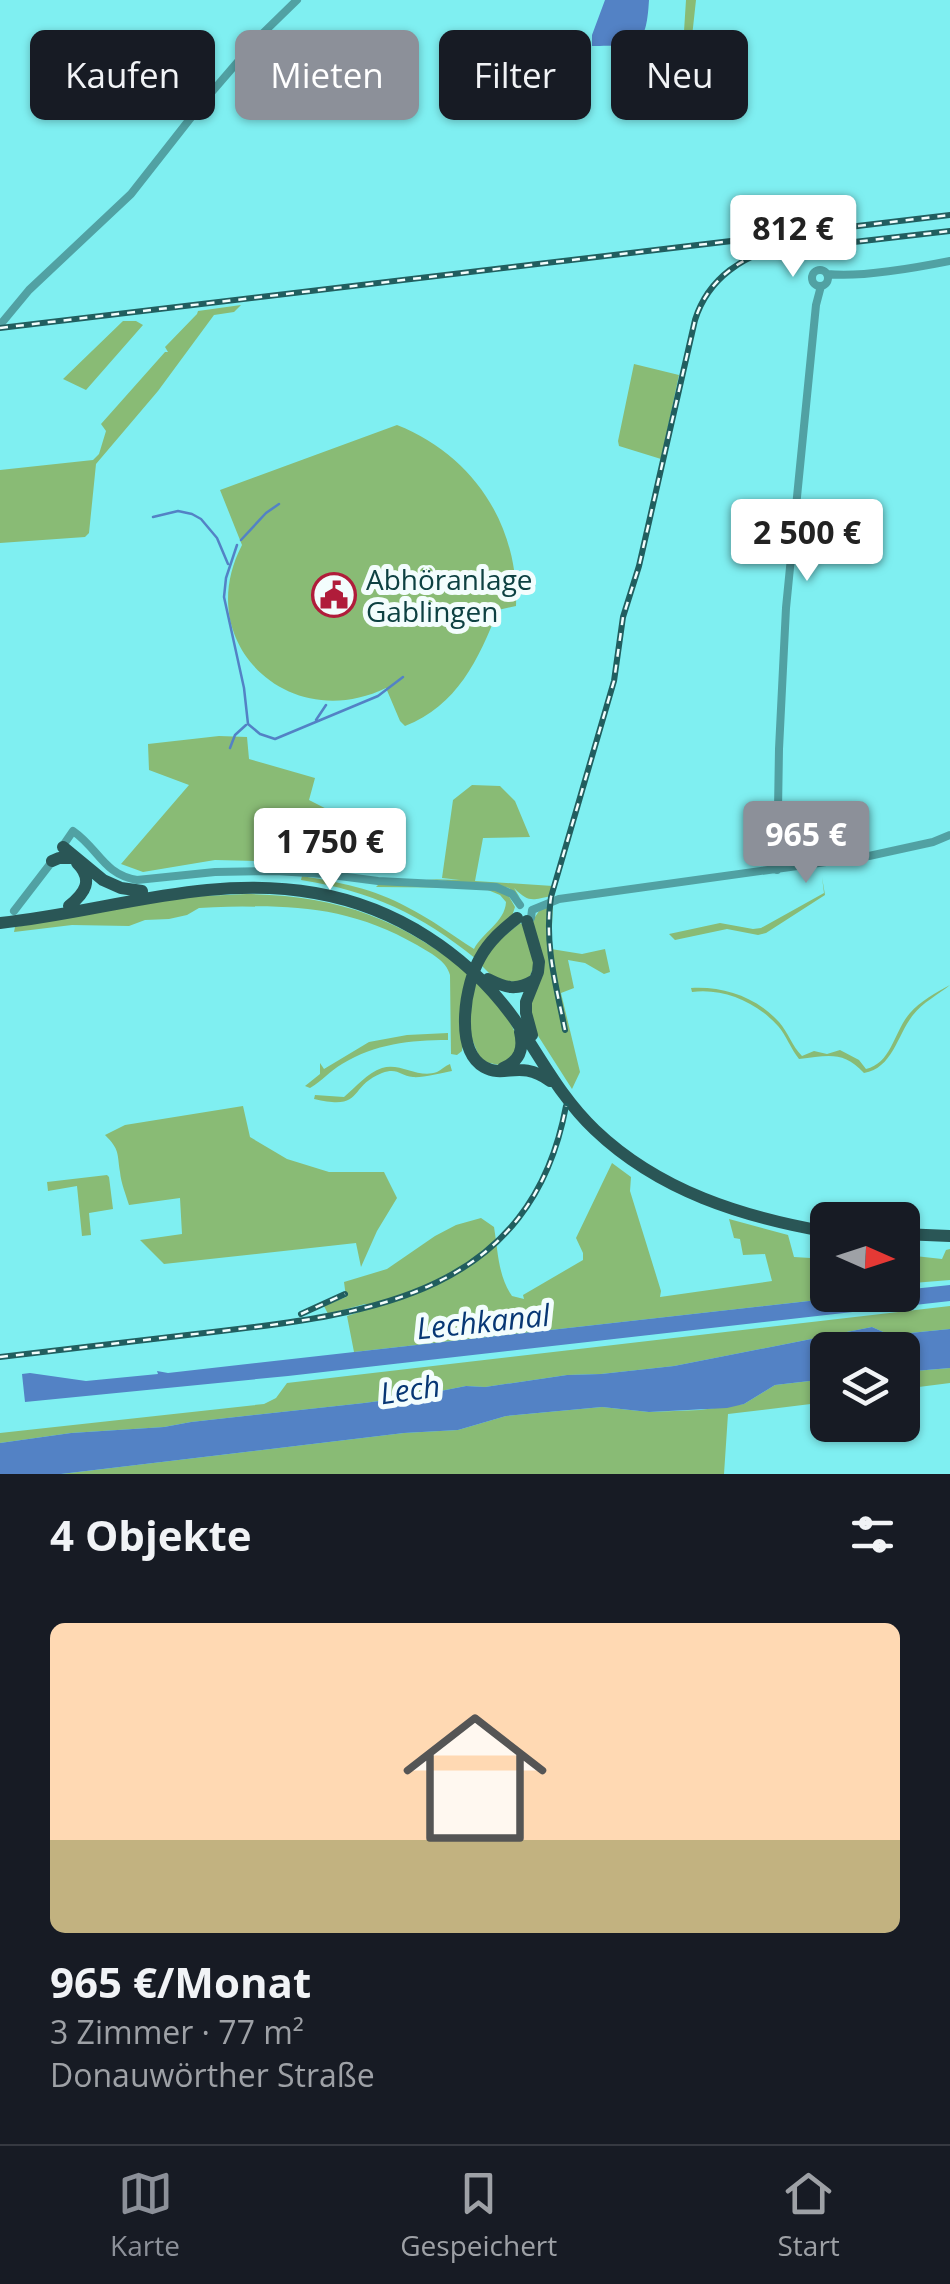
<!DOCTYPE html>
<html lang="de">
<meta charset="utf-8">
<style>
:root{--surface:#171b24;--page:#242831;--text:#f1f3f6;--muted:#9ea1a6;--line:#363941;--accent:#8c9099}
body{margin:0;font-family:"Open Sans",sans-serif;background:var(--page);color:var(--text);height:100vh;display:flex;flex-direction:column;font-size:38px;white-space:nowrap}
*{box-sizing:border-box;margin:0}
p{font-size:32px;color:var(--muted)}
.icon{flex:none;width:55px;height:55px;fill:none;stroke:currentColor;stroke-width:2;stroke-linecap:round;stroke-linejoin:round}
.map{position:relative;height:1474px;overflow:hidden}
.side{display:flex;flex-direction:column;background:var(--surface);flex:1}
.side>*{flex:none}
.top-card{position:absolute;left:30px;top:30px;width:890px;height:90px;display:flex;gap:20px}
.needle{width:65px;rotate:93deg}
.tools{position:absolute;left:810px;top:1202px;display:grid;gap:20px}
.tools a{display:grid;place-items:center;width:110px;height:110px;border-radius:15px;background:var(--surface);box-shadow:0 2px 8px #0004;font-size:50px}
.price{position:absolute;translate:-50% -85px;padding:0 22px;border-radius:10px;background:#fff;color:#222;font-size:32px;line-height:65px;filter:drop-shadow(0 2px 5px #0008)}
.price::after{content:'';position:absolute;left:50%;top:60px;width:30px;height:22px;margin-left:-15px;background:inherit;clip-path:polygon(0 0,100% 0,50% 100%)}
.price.current{background:var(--accent);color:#fff}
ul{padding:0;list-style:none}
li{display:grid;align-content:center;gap:20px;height:530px;padding:0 50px}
li span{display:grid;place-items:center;height:310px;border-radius:15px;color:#555}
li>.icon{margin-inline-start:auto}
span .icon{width:180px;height:180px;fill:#fffc;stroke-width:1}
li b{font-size:42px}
h2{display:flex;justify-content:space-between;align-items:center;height:120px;padding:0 50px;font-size:42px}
.tag{padding:0 35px;border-radius:15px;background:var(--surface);box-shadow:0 2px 8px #0004;font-size:35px;line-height:90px}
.tag.current{background:var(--accent);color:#fff}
.menu{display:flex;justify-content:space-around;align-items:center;height:140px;border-top:2px solid var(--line);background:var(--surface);font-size:28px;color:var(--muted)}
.menu a{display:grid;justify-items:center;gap:5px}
.menu .current{color:var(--accent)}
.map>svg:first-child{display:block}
</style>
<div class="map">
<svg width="950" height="1474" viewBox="0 0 950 1474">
<rect width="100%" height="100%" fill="#7feff1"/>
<!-- green -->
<path fill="#89bb75" d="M686 0H696L690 55 655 53 656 47H683Z
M557 42 555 64 490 66 486 63 488 59 480 58 476 53 483 46Z
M241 305 234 312 214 315 158 391 96 464 89 533 85 537 0 543V470L93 460 99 454 106 431 101 424 165 352H168L165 347 197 314 198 311Z
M123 321H136L143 325 86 390 63 379Z
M634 364 679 375 661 459 619 446 618 441Z
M397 425C473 455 519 525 516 606L498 610C479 659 457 706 405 726L400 721 386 688C289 735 191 643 242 545L220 490Z
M219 736 247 737 249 759 315 778 309 800 356 824 359 864 337 866 307 862 215 860 143 872 121 864 189 785 149 770 148 744Z
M472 785 500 786 515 801 530 837 483 838 475 881 553 886 551 896C532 900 529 903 514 888L520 898 509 888 501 886 426 879 460 880 442 878 453 800Z
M302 876C338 882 375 889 407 907 431 919 452 935 474 949 482 933 505 922 506 902L500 895 483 888 376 887 378 885 377 883 496 888 507 893 515 907 512 916 476 959C421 914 371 891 301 880Z
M822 877 825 895 766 933 758 935 727 929 675 940 669 934 720 923 753 929 761 928 824 893Z
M247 894C335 895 402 918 470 975L462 1051 457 1055 451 1054 450 975C446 960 430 953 417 945 344 903 280 904 199 908L187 915 169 919 145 920 129 926 72 925 14 932 15 927 184 897Z
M553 903 551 949 582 954 605 949 610 972 604 974 585 963 568 960 574 988 561 993 580 1072 572 1089 535 1031 528 1007 538 980 533 920 539 911Z
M520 923 523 925 537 959 527 983 496 980 480 964 490 948Z
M474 979C493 998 513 1020 520 1046L503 1066 481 1061 469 1032Z
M950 985C939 994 922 1003 913 1015 897 1035 893 1068 864 1073 843 1050 827 1056 799 1059 791 1049 786 1035 778 1026 756 1002 724 988 692 992L691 988C724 986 756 997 779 1022 788 1032 792 1046 802 1056L814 1051 827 1054 840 1050 859 1060 866 1069C892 1063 894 1031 910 1013 919 1002 937 992 950 985Z
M448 1033V1040C410 1040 375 1044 342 1064 330 1071 322 1081 310 1088L305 1086 320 1074V1063L324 1069 369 1042 407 1035Z
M450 1064 452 1071C442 1073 421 1078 413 1077 400 1076 398 1067 382 1073 347 1087 365 1111 314 1099L315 1095 344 1097C356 1087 367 1073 382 1068 400 1062 418 1079 437 1072 441 1070 445 1066 450 1064Z
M243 1106 250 1137 287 1159 329 1172H384L397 1198 377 1231 361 1267 356 1243 164 1264 140 1240 182 1234 180 1198 129 1205C126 1195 121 1183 120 1172 117 1153 120 1150 105 1135L125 1125Z
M612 1163 631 1177 630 1191 661 1291 660 1297 772 1281 765 1254 743 1255 740 1239 734 1238 729 1219 788 1235 794 1257 827 1259 828 1295H863L354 1352 347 1316 374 1307 365 1304 328 1314 324 1306 346 1297 344 1282 387 1269 435 1236 456 1225 481 1218 494 1227C498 1251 498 1276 512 1296L524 1299 523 1295 583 1260V1253L576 1238Z
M107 1175 109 1177 113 1209 89 1213 91 1235 82 1236 77 1186 48 1191 47 1182Z
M950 1249V1280L913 1283 909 1257 915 1256 942 1259 946 1250Z
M950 1306V1329L890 1335 872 1327 674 1366 601 1374 567 1375 485 1387 466 1386 410 1397 364 1403 191 1422 164 1427 71 1433 0 1443V1433L264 1404 276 1398 287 1383Z
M950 1368V1383L903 1389V1372Z
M827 1379V1402L728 1414 724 1474H61L404 1433 458 1430 506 1416 602 1407 649 1412 700 1410 744 1404 775 1385Z"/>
<!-- water -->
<path fill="#5382c5" d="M605 0H649C646 51 637 45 592 46V35Z
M950 1285V1301L288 1376 25 1402 22 1374 30 1373 86 1381 158 1374 157 1371 168 1373 863 1295H902L903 1290Z
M872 1327 890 1335 950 1329V1368L903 1372 902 1350H828L827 1379 775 1385 744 1404 727 1408 649 1412 602 1407 506 1416 458 1430 404 1433 61 1474H0V1443L71 1433 164 1427 191 1422 364 1403 410 1397 466 1386 485 1387 567 1375 601 1374 674 1366Z"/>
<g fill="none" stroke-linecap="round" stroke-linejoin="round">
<!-- stream -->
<path stroke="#5382c5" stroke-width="2.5" d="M153 517 178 511 192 514 201 519 217 538 228 564
M241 540 266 513 279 504
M237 545 226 578 224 597 244 688 248 724 260 734 275 739 378 696 403 677
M316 720 326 705
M230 748 235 735 246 725"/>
<!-- tertiary -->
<path stroke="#51a1a3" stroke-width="8" d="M812 278a8 8 0 1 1 16 0a8 8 0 1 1-16 0Z
M827 274C861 278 915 268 950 261
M0 325 29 290 131 194 204 101 260 36 297 0
M62 847 73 831C99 849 103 874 137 880L215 872 276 871 324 874 378 881 496 887 512 894 520 905
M777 870 779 749 786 608 816 305 821 286
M14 911 54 859
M526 921 531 918 532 910 559 899 869 856 933 842 950 835"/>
<!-- trunk -->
<path stroke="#2a5656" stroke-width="12" d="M63 847 103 880 121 888 142 891
M52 861 59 858H71
M69 906C85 893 94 880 77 863
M517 918C503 929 489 941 480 958 466 982 453 1049 484 1067 505 1079 520 1059 550 1081
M527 921 539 962 538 972 526 1002V1013L532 1035
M0 923C106 912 207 874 315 893 396 907 468 954 515 1020 541 1058 561 1098 595 1130 659 1191 742 1217 828 1232
M488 979C506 988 516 991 533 981
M503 1068C520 1061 524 1049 520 1032
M902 1234 950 1236"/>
<!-- rail casing -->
<g stroke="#215e5f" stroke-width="6">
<path id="rail" d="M828 245 950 231
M0 328 950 215
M565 1030C556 985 544 944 551 897L614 681 623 617 639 566 695 320C708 278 744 254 786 246
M301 1314 345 1294
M0 1357C71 1349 142 1340 213 1332 372 1314 531 1294 566 1106"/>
</g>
<!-- rail -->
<use href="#rail" stroke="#f3fdfd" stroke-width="2.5" stroke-dasharray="8" stroke-linecap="butt"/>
</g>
<!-- icons -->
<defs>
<g id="civic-ring" transform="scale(2.25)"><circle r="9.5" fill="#f3fdfd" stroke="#b01c3a" stroke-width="1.5"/><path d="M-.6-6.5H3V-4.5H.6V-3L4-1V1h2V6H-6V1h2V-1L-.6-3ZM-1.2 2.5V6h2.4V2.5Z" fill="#b01c3a"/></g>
</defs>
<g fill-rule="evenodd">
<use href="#civic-ring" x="334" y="595"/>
</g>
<g text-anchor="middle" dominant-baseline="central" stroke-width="10" stroke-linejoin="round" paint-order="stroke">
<!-- poi labels -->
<g font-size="28" fill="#0e4142" stroke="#f3fdfd" text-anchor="start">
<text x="366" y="579">Abhöranlage<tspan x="366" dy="32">Gablingen</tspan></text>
</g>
<!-- water labels -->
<g font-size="30" font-style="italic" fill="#073774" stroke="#f3fdfd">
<text transform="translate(483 1321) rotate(-6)">Lechkanal</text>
<text transform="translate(410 1389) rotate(-8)">Lech</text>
</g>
</g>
</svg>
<div class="tools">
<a><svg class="needle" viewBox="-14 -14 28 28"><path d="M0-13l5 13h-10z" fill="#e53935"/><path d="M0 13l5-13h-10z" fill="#9ea1a6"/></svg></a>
<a><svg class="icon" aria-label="layers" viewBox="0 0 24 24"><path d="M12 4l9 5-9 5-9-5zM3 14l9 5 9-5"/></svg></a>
</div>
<b class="price" style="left:793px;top:280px">812 €</b>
<b class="price" style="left:807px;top:584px">2 500 €</b>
<b class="price current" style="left:806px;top:886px">965 €</b>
<b class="price" style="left:330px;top:893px">1 750 €</b>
<div class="top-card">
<a class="tag">Kaufen</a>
<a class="tag current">Mieten</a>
<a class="tag">Filter</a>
<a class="tag">Neu</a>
</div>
</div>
<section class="side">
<h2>4 Objekte<svg class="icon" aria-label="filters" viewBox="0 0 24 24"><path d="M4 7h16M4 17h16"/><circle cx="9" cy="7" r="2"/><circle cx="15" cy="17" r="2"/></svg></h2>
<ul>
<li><span style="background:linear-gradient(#ffd9b3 70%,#c2b280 0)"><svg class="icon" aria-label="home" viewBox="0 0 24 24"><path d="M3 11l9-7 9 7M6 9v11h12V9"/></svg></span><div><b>965 €/Monat</b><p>3 Zimmer · 77 m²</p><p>Donauwörther Straße</p></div></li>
</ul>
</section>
<nav class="menu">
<a class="current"><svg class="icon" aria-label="map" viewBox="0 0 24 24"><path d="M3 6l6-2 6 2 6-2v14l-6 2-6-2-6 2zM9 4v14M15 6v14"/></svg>Karte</a>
<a><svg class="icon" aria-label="saved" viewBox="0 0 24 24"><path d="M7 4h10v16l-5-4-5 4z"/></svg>Gespeichert</a>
<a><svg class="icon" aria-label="home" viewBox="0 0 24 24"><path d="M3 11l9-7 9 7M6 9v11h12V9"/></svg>Start</a>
</nav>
